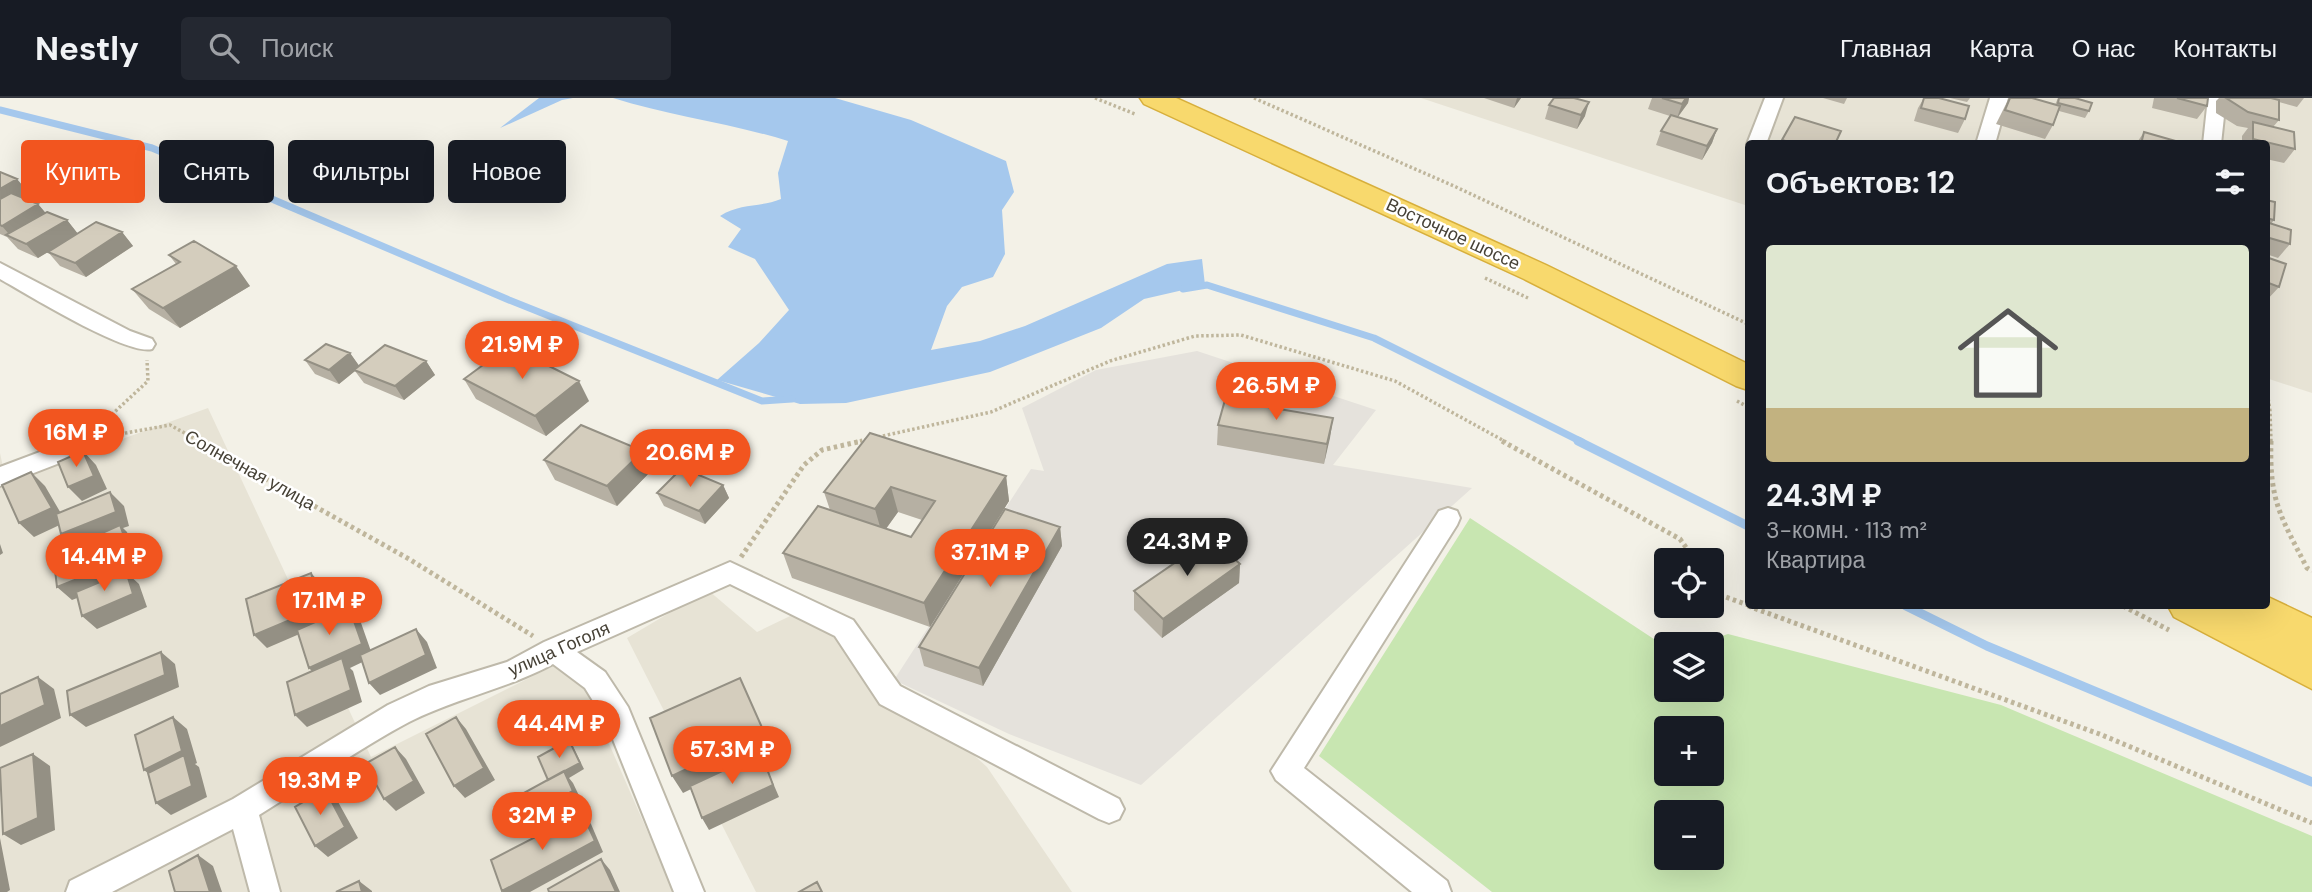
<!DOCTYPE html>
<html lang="ru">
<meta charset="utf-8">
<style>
:root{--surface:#171b24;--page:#242831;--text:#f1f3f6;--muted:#9ea1a6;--line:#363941;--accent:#f2551f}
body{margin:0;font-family:"DM Sans",sans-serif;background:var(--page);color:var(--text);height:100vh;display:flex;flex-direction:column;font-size:26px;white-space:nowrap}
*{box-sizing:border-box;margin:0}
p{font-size:23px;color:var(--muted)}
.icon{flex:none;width:38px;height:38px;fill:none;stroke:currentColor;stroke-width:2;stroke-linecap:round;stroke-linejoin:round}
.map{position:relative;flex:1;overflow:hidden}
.side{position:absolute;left:1745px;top:42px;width:525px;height:469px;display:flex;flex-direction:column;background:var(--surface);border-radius:7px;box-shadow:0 7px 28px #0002}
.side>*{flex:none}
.banner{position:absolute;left:21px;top:42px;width:665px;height:63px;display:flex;gap:14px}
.tools{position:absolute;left:1654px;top:450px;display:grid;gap:14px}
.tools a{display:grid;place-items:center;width:70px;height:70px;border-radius:7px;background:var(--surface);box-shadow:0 7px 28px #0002;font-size:35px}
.price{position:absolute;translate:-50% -60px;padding:0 16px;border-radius:24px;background:var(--accent);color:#fff;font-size:23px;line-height:46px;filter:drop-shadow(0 2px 4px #0008)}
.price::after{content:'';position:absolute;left:50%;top:42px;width:21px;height:16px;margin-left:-10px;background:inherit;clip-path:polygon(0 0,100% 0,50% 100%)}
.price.selected{background:#222;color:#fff}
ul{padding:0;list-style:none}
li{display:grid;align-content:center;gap:14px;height:371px;padding:0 21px}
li+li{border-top:2px solid var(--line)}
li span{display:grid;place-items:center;height:217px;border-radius:7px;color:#555}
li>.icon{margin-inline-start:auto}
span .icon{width:126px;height:126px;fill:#fffc;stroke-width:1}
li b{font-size:30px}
h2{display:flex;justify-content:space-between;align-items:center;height:84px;padding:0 21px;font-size:30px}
.tag{padding:0 24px;border-radius:7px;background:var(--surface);box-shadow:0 7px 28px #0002;font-size:24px;line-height:63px}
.tag.selected{background:var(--accent);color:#fff}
header{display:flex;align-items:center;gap:42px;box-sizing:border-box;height:98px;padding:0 35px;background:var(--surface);border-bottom:2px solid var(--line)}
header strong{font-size:33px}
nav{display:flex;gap:38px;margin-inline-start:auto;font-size:24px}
.search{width:490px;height:63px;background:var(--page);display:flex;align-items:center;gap:18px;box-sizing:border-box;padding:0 24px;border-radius:7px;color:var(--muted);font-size:26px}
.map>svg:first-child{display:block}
</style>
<header>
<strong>Nestly</strong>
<div class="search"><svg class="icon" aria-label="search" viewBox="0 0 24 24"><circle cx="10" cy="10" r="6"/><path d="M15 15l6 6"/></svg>Поиск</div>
<nav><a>Главная</a><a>Карта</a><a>О нас</a><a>Контакты</a></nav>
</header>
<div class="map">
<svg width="2312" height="794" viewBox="0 0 2312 794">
<rect width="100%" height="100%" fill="#f3f1e7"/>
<!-- residential -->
<path fill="#e7e3d5" d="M1421 0H2312V295L2266 280V46H1748V108Z
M208 310 371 659 571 559 674 794H0V355L6 383Z
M708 492 757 534 809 509 987 669 1072 794H756L627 540Z"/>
<!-- industrial -->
<path fill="#e5e2dc" d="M1197 253 1376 312 1333 367 1472 390 1141 687 1009 636 894 582 1031 371 1044 373 1022 310 1096 272Z"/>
<!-- green -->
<path fill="#c8e6b1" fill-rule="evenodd" d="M1470 420 1666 549V592H1712V546H1697L1728 536 2001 607 2312 738V794H1492L1319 658ZM1666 630H1712V676H1666ZM1666 714H1712V760H1666Z"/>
<!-- water -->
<path fill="#a5c8ed" d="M539 0H573L562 2 500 30Z
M613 0H835L911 22 1006 63 1014 94 1002 112 1005 156 993 179 962 189 947 208 931 252 980 243 1025 228 1167 166 1202 161 1205 187 1144 201 1101 230 990 274 846 305 800 306 717 282 759 245 789 212 755 161 728 149 741 131 720 118C740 105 758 110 781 101L778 75 788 43C730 25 670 18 613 0Z"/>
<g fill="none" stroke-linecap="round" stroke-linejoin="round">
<!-- stream-far1 -->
<path stroke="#a5c8ed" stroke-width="7" d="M0 12 152 50 509 202 762 303 792 301
M1183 191 1207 187 1374 240 1582 344"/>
<!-- stream -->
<path stroke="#a5c8ed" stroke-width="9" d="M1578 343 1748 428
M1906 508 1987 548 2312 684"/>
<!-- minor casing -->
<g stroke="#beb9aa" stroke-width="4">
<path id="minor" d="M1765 0H1783L1766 46H1748V48L1747 46Z
M1990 0H2008L1995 46H1976Z
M2208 0H2226L2221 46H2203Z
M0 165 130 233 152 241 155 246 152 251C127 258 27 196 0 181Z
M101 331 109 334 113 340 109 346 0 388V369Z
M1448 410 1457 413 1460 420 1457 427 1304 670 1447 783 1451 794H1412L1276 682 1271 673 1439 413Z
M730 464 853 522 900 588 1119 701 1124 711 1119 721 1109 725 1099 721 880 606 835 538 730 486 577 554 605 574 628 609 704 794H674L606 624 585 590 553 566C507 591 456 600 409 624 358 651 309 686 259 717L280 794H250L233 731 112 794H66L70 783 233 701 388 607 429 588 507 564 544 544Z"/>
</g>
<!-- highway casing -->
<g stroke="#d7af3c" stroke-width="3">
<path id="highway" d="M1140 0H1176L1546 167 1748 266V292L1736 288 1524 181 1144 6Z
M2266 498 2312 520V591L2174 519 2168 508H2223L2231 511 2230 508H2266Z"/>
</g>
<!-- path-far1 -->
<path stroke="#bfb69c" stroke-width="3.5" stroke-dasharray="2.5 2.5" stroke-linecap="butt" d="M1095 0 1135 16
M1254 0 1456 89 1748 226
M1485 180 1528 200
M2266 286 2270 313 2271 344
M1737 303 1748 309
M108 320 148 283 147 262
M120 336 170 327 201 344
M878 339 991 314 1110 263 1195 238 1241 237 1395 283 1506 344
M855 344 869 341"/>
<!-- path -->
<path stroke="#bfb69c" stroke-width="5" stroke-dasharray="3.5 3.5" stroke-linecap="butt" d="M198 343 409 461 533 538
M1502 343 1680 441 1695 462
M2271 343C2269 403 2281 419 2307 470L2312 473
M741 459 804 367 822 352 862 343
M1712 485 1720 497 1748 507
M1748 508 2102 637 2312 725
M2123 508 2169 532"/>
<!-- minor -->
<use href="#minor" fill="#fff" fill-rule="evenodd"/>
<!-- highway -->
<use href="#highway" fill="#f8d96d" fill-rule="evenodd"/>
</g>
<!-- wall -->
<path fill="#b6b0a3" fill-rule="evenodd" d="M1484 0H1521L1514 10Z
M1652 0H1689L1688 5 1678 19 1717 31 1712 45 1702 62 1656 47 1661 33 1670 18 1648 11Z
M1823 0H1847L1844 6Z
M1924 0H1939L1965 21 1958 35 1914 23 1918 10Z
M1950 0H1970L1967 4Z
M2009 0H2032L2055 7 2058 0H2075L2089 13 2085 20 2059 13 2053 27 2045 41 1996 26Z
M2154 0H2208L2207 8 2197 21 2152 10Z
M2219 0H2304L2297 9 2279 4V22L2273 29 2295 51 2284 65 2266 61V46H2242V38L2248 30 2237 28 2216 15V3Z
M1549 7 1585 18 1577 31 1545 21Z
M1795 19 1835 46H1781Z
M2144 34 2186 46H2136Z
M0 74 29 95 22 99 38 106 45 115 67 122 78 136 122 134 133 148 86 179 60 168 48 154 38 160 18 151 7 139 0 136Z
M2266 102 2274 122 2271 126 2290 146 2278 160 2266 156Z
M169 157 250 188 180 230 149 211 132 191 176 166Z
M2266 159 2279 189 2266 203Z
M350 255 359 268 426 263 435 277 404 302 364 285 355 273 339 286 315 276 305 262Z
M464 281 589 303 546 338 476 301Z
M1333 320 1324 366 1217 347 1218 327Z
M544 362 652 372 617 408 555 382Z
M1006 378 1009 403 930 529 792 480 783 455 830 412 824 394ZM898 414 922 422 911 439 886 431Z
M723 387 729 400 705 426 664 408 657 395Z
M1060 429 1062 448 983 588 924 568 919 549Z
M1240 466 1239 485 1162 540 1134 512V493Z"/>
<!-- shaded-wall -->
<path fill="#949084" d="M1517 0H1521L1514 10Z
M1686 0H1689L1688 5 1677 20 1682 6Z
M1589 4 1585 18 1577 31 1581 17Z
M1717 31 1712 45 1702 62 1707 48Z
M17 81 29 95 0 111V91Z
M38 106 50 120 14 142 2 128Z
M67 122 78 136 38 160 26 146Z
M122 134 133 148 86 179 75 165Z
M236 168 250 188 180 230 163 210Z
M350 255 360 269 354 272 355 273 339 286 329 272Z
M426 263 435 277 404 302 395 288Z
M579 283 589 303 546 338 535 318Z
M1333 320 1330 340 1324 366 1327 346Z
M83 353 96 367 107 391 82 403 68 389Z
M643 353 652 372 617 408 607 388Z
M31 374 45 388 66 424 34 439 19 425Z
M1006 378 1009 403 930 529 924 505Z
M723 387 729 400 705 426 699 413Z
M891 389 898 414 882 436 875 411Z
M110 394 124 408 129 428 123 430 127 434 132 448 118 454 126 463 128 476 139 486 147 509 97 531 82 518 128 480 72 502 57 489 85 469 77 462 75 450 61 436Z
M1060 429 1062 448 983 588 979 570Z
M0 446 3 455 0 457Z
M1240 466 1239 485 1162 540 1163 521Z
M311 475 323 488 332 522 267 550 254 537Z
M349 509 360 522 373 559 350 570 353 573 362 604 307 629 295 617 321 583 309 570Z
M416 531 427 544 437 570 380 597 369 585Z
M161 554 175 566 179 589 86 629 70 617Z
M38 579 54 591 61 620 0 649V628Z
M740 580 772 652 761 657 779 699 709 732 702 720 761 657 683 695 672 678Z
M173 619 187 631 197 665 195 666 199 669 207 699 171 717 156 705 159 684 144 672Z
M456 619 466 631 495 682 465 700 454 688Z
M569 642 573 649 584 671 569 680 573 685 582 704 528 734 518 723 553 688Z
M395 649 406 661 425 695 396 713 384 701Z
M33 656 50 668 55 732 21 747 3 736Z
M325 691 337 702 358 740 328 759 315 748Z
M582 715 591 726 603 754 530 794H503L502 793Z
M0 740 10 792 7 794H0Z
M198 757 213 768 222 794H210Z
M601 761 610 772 620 794H616Z
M359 783 372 793V794H362Z"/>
<!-- building -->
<path fill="#d4cdbd" stroke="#949084" stroke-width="2" d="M1554 0H1574L1589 4 1581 17 1549 7Z
M1662 0H1686L1682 6Z
M1924 0H1939L1969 8 1965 21 1921 10Z
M2010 0H2032L2060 8 2053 27 2005 12Z
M2059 0H2075L2092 5 2089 13 2058 5Z
M2177 0H2208L2207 8Z
M2226 0H2271L2279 2V22L2248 14Z
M1671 17 1717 31 1707 48 1661 33Z
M1795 19 1841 33 1835 46H1795L1782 42Z
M2253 24 2294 34 2295 51 2253 41Z
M2144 34 2186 46H2141Z
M0 74 17 81 0 91Z
M11 95 38 106 2 128 0 127V101Z
M2266 102 2275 104 2274 122 2266 120Z
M47 114 67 122 26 146 6 137Z
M96 124 122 134 75 165 48 154Z
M2266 124 2291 132 2290 146 2266 139Z
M194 143 236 168 163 210 132 191 180 164 169 157Z
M2266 159 2286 166 2279 189 2266 184Z
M326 246 350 255 329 272 305 262Z
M385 247 426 263 395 288 354 272Z
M509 248 579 283 535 318 464 281Z
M1225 302 1333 320 1327 346 1218 327Z
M581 327 643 353 607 388 544 362Z
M870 335 1006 378 924 505 783 455 818 408 911 439 935 403 891 389 875 411 824 394Z
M83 353 94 378 68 389 58 364Z
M682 370 723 387 699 413 657 395Z
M31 374 52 410 19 425 2 387Z
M110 394 116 414 61 436 56 416Z
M1005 411 1060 429 979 570 919 549Z
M120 427 125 441 77 462 73 448Z
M1211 440 1240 466 1163 521 1134 493Z
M113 449 115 466 57 489 55 472Z
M126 473 133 496 82 518 76 494Z
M311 475 321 509 254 537 246 501Z
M349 509 362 546 309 570 297 532Z
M416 531 426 557 369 585 360 557Z
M161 554 165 577 70 617 67 593Z
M342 560 351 592 295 617 287 584Z
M38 579 45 607 0 628V596Z
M740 580 764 634 672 678 650 620Z
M173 619 182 653 144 672 135 637Z
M456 619 484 670 454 688 426 636Z
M569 642 580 665 548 682 538 659Z
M395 649 414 683 384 701 365 666Z
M761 655 773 687 702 720 690 688Z
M33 656 38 720 3 736 0 670Z
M184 657 192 688 156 705 148 675Z
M564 673 573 693 518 723 509 703Z
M325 691 345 729 315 748 295 709Z
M582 715 595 743 502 793 491 762Z
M198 757 210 794H175L169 773Z
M601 761 616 794H549L548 791Z
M359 783 362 794H336Z
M817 784 822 794H799Z"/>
<g text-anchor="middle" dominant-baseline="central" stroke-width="5" stroke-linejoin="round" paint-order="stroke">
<!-- street labels -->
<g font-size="18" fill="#464136" stroke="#fff">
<text transform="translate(1453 136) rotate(25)">Восточное шоссе</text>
<text transform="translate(250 372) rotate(29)">Солнечная улица</text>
<text transform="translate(559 551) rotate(-24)">улица Гоголя</text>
</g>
</g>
</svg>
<div class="tools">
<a><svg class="icon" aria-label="locate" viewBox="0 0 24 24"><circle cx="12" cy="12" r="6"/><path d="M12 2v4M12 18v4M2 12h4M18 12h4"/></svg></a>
<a><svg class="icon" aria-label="layers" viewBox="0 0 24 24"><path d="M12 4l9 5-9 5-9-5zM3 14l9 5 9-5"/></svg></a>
<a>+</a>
<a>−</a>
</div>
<b class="price" style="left:522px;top:283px">21.9M ₽</b>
<b class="price" style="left:1276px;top:324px">26.5M ₽</b>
<b class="price" style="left:76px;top:371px">16M ₽</b>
<b class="price" style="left:690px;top:391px">20.6M ₽</b>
<b class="price selected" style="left:1187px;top:480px">24.3M ₽</b>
<b class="price" style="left:990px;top:491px">37.1M ₽</b>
<b class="price" style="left:104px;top:495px">14.4M ₽</b>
<b class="price" style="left:329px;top:539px">17.1M ₽</b>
<b class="price" style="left:559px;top:662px">44.4M ₽</b>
<b class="price" style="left:732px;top:688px">57.3M ₽</b>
<b class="price" style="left:320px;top:719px">19.3M ₽</b>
<b class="price" style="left:542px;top:754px">32M ₽</b>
<div class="banner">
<a class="tag selected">Купить</a>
<a class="tag">Снять</a>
<a class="tag">Фильтры</a>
<a class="tag">Новое</a>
</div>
<section class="side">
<h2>Объектов: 12<svg class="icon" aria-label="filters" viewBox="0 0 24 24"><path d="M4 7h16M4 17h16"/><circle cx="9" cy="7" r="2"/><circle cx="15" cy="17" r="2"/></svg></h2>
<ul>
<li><span style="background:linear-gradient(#dfe7d0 75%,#c2b280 0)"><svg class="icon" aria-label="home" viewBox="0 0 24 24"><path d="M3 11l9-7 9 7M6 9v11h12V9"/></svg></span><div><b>24.3M ₽</b><p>3-комн. · 113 m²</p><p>Квартира</p></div></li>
</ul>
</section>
</div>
